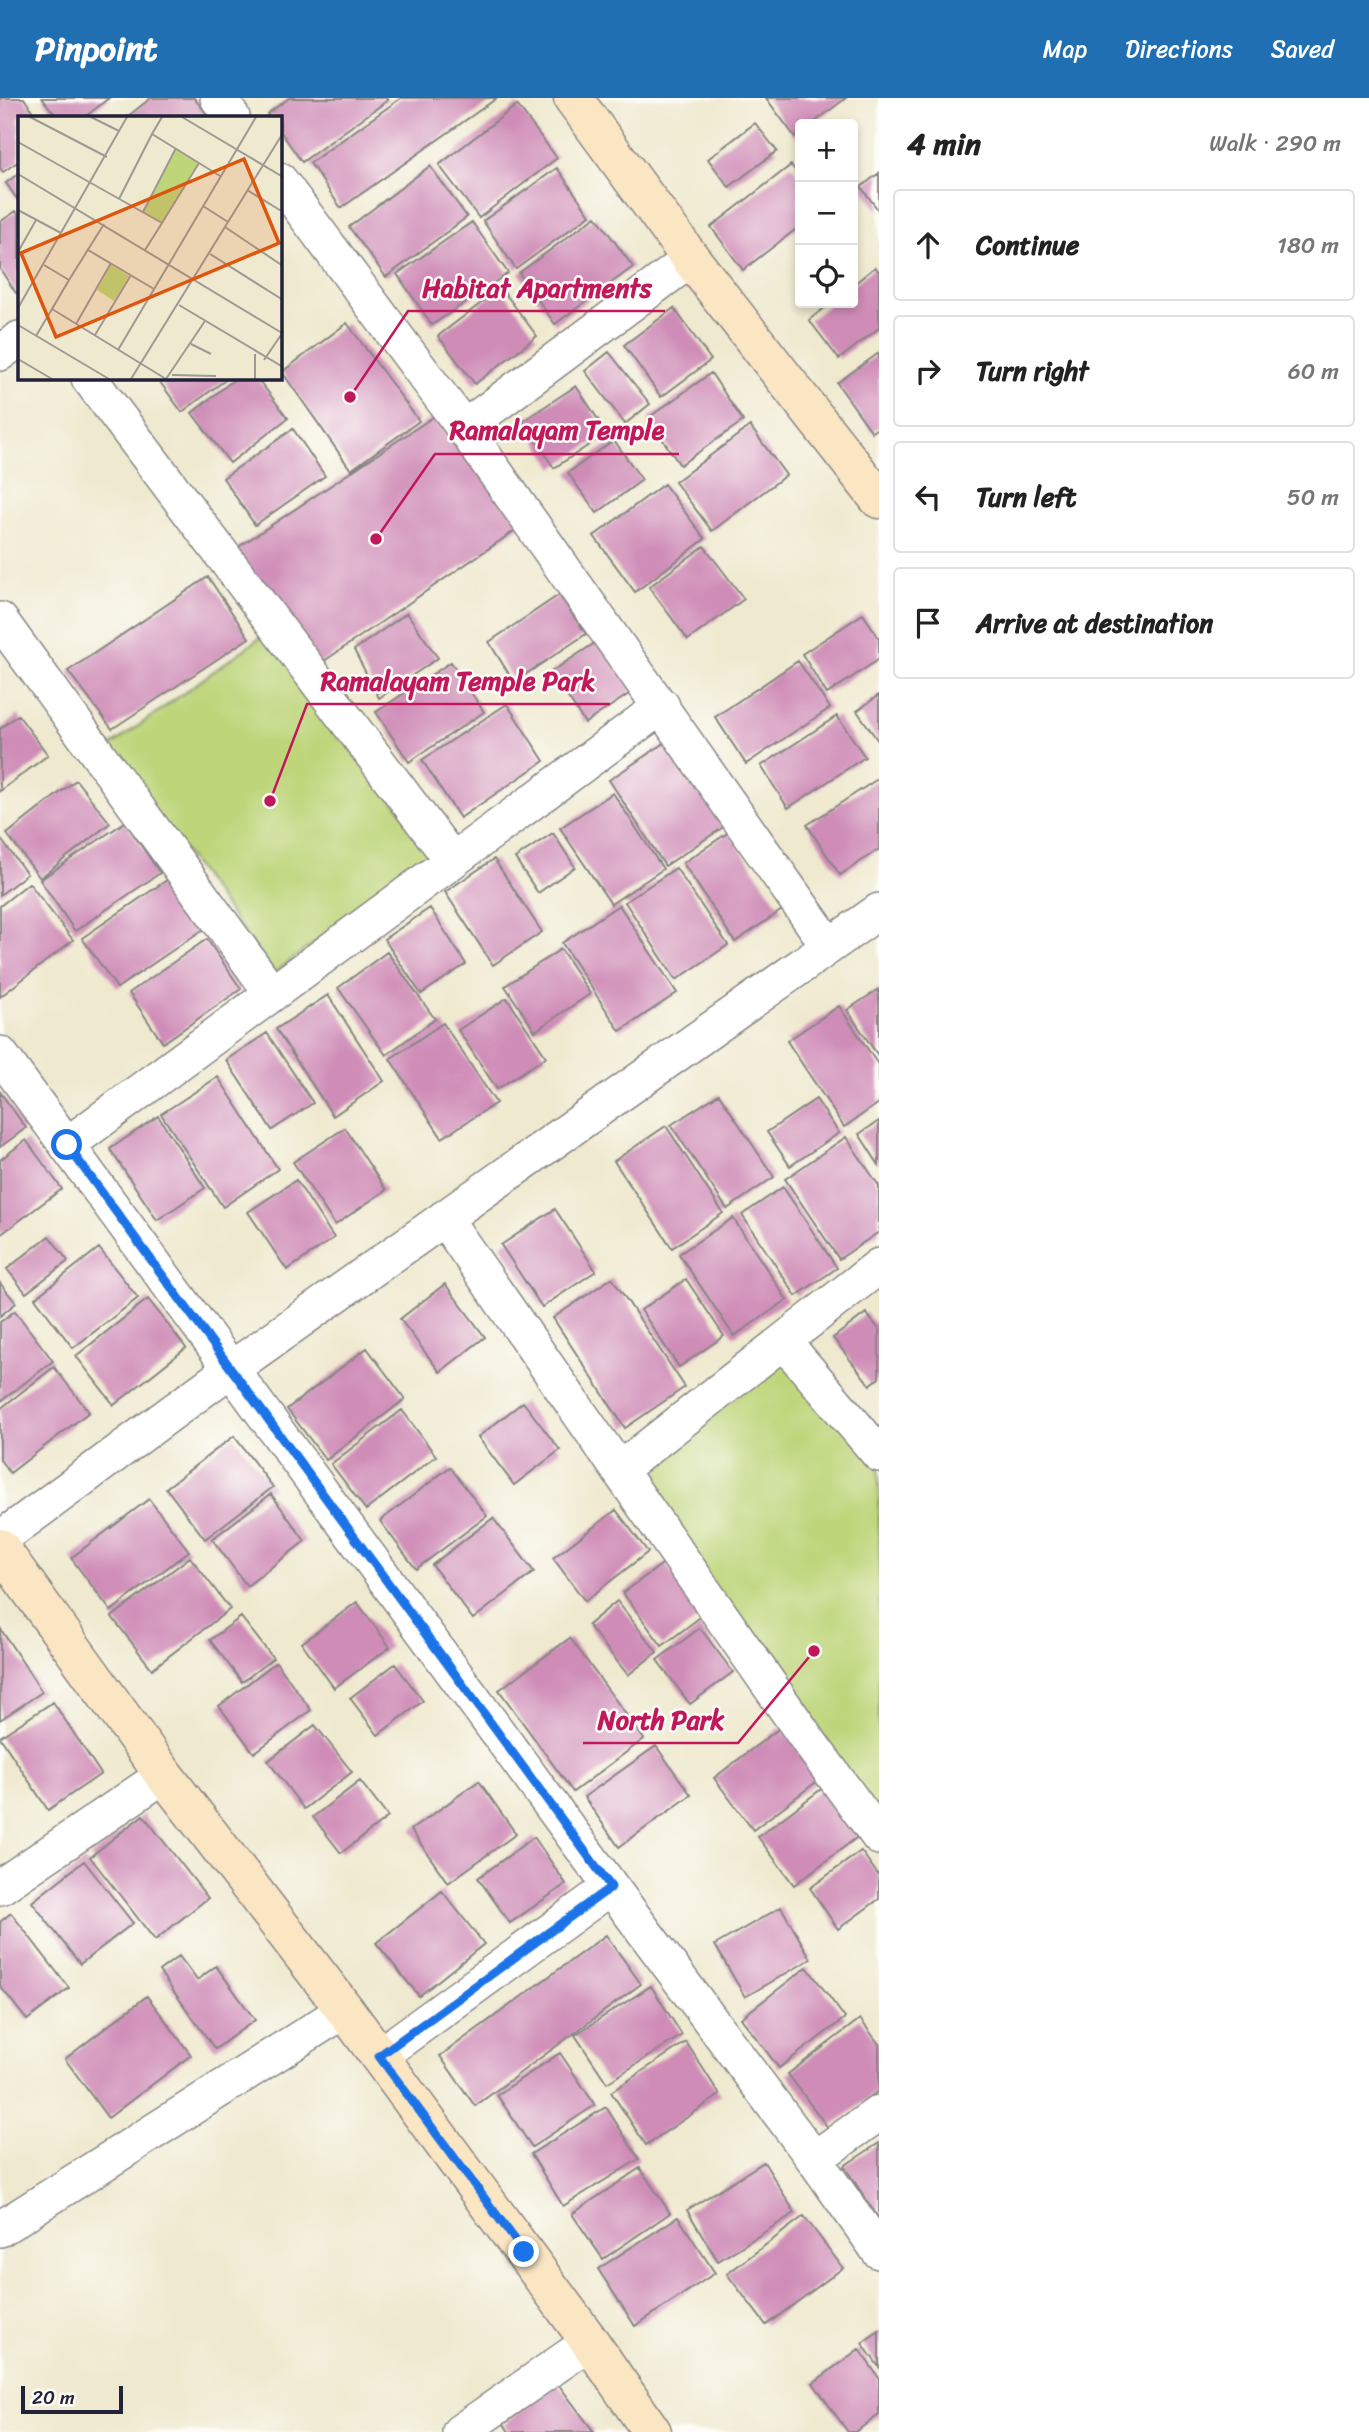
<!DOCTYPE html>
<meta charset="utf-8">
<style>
:root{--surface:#fff;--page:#f2f2f2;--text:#222;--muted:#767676;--line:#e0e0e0;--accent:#1f6fb2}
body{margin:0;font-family:Sriracha,sans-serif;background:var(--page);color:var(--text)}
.controls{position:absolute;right:21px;top:21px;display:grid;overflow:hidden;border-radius:7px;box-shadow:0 4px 10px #0003}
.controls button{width:63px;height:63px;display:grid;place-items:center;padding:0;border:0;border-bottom:2px solid var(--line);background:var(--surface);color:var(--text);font:35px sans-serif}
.scale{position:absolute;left:21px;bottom:18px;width:102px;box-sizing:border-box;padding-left:7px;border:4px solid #22223b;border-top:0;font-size:19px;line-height:24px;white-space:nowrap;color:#22223b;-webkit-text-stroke:5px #fdfcf7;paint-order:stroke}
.stop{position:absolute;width:21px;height:21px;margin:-16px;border:5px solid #1a73e8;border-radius:50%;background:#fff}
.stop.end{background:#1a73e8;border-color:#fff;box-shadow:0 2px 7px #0008}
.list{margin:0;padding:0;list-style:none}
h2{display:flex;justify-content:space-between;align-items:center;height:91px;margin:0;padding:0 28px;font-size:30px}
h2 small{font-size:23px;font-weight:400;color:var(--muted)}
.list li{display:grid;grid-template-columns:46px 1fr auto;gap:21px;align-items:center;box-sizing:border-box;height:112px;margin:0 14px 14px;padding:0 14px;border:2px solid var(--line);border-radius:7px}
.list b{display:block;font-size:26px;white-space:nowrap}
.list em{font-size:23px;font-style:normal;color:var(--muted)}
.icon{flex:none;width:38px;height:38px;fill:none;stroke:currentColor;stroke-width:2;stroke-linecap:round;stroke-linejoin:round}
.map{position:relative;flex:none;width:879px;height:2334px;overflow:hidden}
header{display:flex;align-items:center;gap:42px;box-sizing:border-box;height:98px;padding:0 35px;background:var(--accent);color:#fff}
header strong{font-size:33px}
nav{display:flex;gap:38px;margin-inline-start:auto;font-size:24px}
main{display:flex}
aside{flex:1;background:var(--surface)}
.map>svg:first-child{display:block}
.green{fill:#bed57a;stroke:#707c5a;stroke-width:2}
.building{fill:#cf8cb7}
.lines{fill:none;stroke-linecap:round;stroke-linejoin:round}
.street-casing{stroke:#888685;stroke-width:38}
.secondary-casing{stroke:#888685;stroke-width:41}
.street{stroke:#fff;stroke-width:35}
.secondary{stroke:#fbe6c4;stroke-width:38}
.route{stroke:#1a73e8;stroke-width:9}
.inset-road{fill:none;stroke:#9d9994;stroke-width:2}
.view{fill:#de560e;fill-opacity:0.15;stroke:#de560e;stroke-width:3.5}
.inset-edge{fill:none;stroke:#22223b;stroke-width:3.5}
.leader{fill:none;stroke:#c2185b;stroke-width:2.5}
.callout-dot{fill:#c2185b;stroke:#fdfcf7;stroke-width:2.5}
.callout-label{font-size:26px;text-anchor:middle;font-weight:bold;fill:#c2185b;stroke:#fdfcf7;stroke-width:5;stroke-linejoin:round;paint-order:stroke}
</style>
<header>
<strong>Pinpoint</strong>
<nav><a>Map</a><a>Directions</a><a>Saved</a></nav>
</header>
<main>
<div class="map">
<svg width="879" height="2334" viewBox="0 0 879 2334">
<rect width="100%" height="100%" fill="#fdfcf7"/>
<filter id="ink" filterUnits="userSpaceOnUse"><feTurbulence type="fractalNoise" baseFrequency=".0143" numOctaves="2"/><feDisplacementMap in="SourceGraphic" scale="14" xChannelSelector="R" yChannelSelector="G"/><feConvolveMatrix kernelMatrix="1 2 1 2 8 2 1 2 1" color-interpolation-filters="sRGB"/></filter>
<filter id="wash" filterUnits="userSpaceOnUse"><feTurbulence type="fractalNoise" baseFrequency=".00686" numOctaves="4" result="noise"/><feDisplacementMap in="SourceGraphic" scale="28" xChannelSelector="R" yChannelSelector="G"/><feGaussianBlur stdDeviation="1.57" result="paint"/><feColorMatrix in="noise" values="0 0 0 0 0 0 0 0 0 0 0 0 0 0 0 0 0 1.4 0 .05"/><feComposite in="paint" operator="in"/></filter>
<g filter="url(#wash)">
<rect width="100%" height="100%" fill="#efe9cf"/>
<path class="green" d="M 268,534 L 433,756 L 274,875 L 108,650 Z
M 784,1244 L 879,1356 L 879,1734 L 619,1372 Z"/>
<g id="blocks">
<path class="building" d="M 0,0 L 24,0 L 36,19 L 19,19 L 19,63 L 3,74 L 0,70 Z
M 42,0 L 109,0 L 85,19 L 57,19 Z
M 151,0 L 194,0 L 209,19 L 127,19 Z
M 289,0 L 387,0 L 388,2 L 302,64 L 280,33 L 280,19 L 270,19 L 267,16 Z
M 401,0 L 497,0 L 341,110 L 310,65 Z
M 766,0 L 846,0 L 812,26 L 800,26 L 800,35 L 795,39 Z
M 517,7 L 557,60 L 479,120 L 439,67 Z
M 755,25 L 777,53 L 729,89 L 708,61 Z
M 791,67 L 800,79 L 800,128 L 743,172 L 711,129 Z
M 430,68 L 467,119 L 386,179 L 349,129 Z
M 557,70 L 590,117 L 516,171 L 483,123 Z
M 19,75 L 19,104 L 6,85 Z
M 879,75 L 879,113 L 861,89 Z
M 16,113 L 19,118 L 19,193 L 16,195 L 0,171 L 0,124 Z
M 596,118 L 633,169 L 555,226 L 519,175 Z
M 472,124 L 508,175 L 432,227 L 397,176 Z
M 875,169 L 879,174 L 879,230 L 839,261 L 809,222 L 831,205 L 853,205 L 853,187 Z
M 501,190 L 537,238 L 475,286 L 438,238 Z
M 674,210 L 711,262 L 661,299 L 624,247 Z
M 347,225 L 419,323 L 351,372 L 282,274 Z
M 609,254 L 650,306 L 625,326 L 585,273 Z
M 879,255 L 879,329 L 872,334 L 837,285 Z
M 711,275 L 743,323 L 680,367 L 648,320 Z
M 157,280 L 228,280 L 182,314 Z
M 236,280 L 257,280 L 288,320 L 230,365 L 192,315 Z
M 576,288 L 607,335 L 554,370 L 523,323 Z
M 442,313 L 523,427 L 314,570 L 228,456 Z
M 750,328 L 786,377 L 712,433 L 675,384 Z
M 293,331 L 325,378 L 255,427 L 223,380 Z
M 614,342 L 642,382 L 597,415 L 568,375 Z
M 664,386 L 705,441 L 635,494 L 594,438 Z
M 704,448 L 744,501 L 688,542 L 649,489 Z
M 208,479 L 249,540 L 112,631 L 68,573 Z
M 559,497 L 586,536 L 514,584 L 489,544 Z
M 407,515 L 438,560 L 379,600 L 354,552 Z
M 863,516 L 879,540 L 879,561 L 827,596 L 802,556 Z
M 601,541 L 635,592 L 585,625 L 551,574 Z
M 798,563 L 830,610 L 746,666 L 715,619 Z
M 451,564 L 484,614 L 409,664 L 376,614 Z
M 879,597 L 879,644 L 857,613 Z
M 507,606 L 544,663 L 460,720 L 422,662 Z
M 18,617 L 48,657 L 0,693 L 0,631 Z
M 837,618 L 865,659 L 788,710 L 761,668 Z
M 669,642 L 725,728 L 665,768 L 609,682 Z
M 879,680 L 879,751 L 840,777 L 807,727 Z
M 76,682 L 110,725 L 40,780 L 7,736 Z
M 613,695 L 663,771 L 611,806 L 560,730 Z
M 125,724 L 160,775 L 75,833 L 40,782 Z
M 729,734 L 782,812 L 735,844 L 683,765 Z
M 553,735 L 575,769 L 538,795 L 515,760 Z
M 0,740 L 27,776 L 0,797 Z
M 494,761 L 542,834 L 493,867 L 445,794 Z
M 676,770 L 728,847 L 676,882 L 625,804 Z
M 170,780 L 204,831 L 117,890 L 82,840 Z
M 29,785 L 73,842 L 0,899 L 0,808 Z
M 619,807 L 677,895 L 620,933 L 562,845 Z
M 430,810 L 466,866 L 421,896 L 384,841 Z
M 207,841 L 241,891 L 163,945 L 129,895 Z
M 561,851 L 590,896 L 535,933 L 505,888 Z
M 387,854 L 435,921 L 386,957 L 338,890 Z
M 879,891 L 879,959 L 847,912 Z
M 328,897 L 384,983 L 333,1018 L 276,931 Z
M 507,900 L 546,959 L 497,991 L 458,932 Z
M 839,908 L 879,968 L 879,1005 L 844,1029 L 787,943 Z
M 443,925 L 496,1005 L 442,1040 L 390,961 Z
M 267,935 L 313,1005 L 272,1032 L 226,962 Z
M 218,979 L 278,1071 L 223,1109 L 161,1016 Z
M 0,994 L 26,1030 L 0,1049 Z
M 719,996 L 774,1079 L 727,1111 L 671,1027 Z
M 816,1001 L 839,1035 L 790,1068 L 767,1034 Z
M 158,1018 L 205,1090 L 157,1122 L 110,1051 Z
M 879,1023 L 879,1067 L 859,1036 Z
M 666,1028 L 723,1115 L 672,1150 L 614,1063 Z
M 345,1030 L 386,1092 L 335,1127 L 293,1064 Z
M 846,1039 L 879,1088 L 879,1134 L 839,1161 L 785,1081 Z
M 26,1042 L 62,1091 L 0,1137 L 0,1062 Z
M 296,1082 L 334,1140 L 287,1172 L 248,1114 Z
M 783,1089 L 837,1170 L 796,1198 L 742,1117 Z
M 555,1111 L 596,1173 L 542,1209 L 501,1147 Z
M 733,1120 L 787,1202 L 734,1238 L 679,1156 Z
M 49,1138 L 68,1163 L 26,1195 L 7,1171 Z
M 99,1150 L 138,1200 L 73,1250 L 35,1200 Z
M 612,1180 L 685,1289 L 625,1330 L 553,1220 Z
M 686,1181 L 724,1238 L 679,1269 L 641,1212 Z
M 0,1185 L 16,1205 L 0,1218 Z
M 445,1186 L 485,1239 L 440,1274 L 400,1221 Z
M 148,1201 L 186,1250 L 114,1307 L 76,1258 Z
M 15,1213 L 53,1263 L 0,1304 L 0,1224 Z
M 866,1215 L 879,1231 L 879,1280 L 870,1287 L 833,1240 Z
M 367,1250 L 405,1301 L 326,1362 L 287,1311 Z
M 54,1269 L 89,1314 L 10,1375 L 0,1362 L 0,1311 Z
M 523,1304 L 560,1352 L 514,1387 L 478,1339 Z
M 402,1312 L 436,1358 L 366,1412 L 331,1366 Z
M 234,1338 L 273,1389 L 205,1441 L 166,1390 Z
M 450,1369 L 487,1418 L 416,1471 L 380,1423 Z
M 271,1396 L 305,1443 L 247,1488 L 212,1441 Z
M 149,1401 L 189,1453 L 111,1513 L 71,1460 Z
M 616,1412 L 648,1454 L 585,1503 L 553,1460 Z
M 493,1420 L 534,1474 L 473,1521 L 432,1467 Z
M 190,1459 L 230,1511 L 152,1571 L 112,1519 Z
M 665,1464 L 703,1517 L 662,1548 L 623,1495 Z
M 617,1503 L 657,1554 L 628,1577 L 588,1527 Z
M 357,1504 L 390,1549 L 334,1590 L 302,1545 Z
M 241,1519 L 273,1560 L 242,1584 L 210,1542 Z
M 0,1530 L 42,1594 L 0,1622 Z
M 700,1530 L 733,1574 L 690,1606 L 657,1562 Z
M 570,1540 L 644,1641 L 573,1694 L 499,1592 Z
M 276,1564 L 311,1612 L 254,1655 L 219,1608 Z
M 395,1566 L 423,1603 L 378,1637 L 350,1600 Z
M 53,1604 L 101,1676 L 48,1712 L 0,1639 Z
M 315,1627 L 352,1674 L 304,1711 L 268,1663 Z
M 781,1629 L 820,1681 L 753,1732 L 714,1680 Z
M 656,1648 L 691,1697 L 619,1749 L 584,1699 Z
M 360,1683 L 388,1719 L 341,1755 L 313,1719 Z
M 479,1683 L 516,1736 L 448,1785 L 411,1732 Z
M 828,1686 L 864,1734 L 794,1787 L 758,1739 Z
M 143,1717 L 208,1800 L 155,1842 L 90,1759 Z
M 534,1739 L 566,1786 L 510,1825 L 478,1780 Z
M 861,1753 L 879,1778 L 879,1801 L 838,1831 L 810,1790 Z
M 84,1763 L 133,1825 L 80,1866 L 32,1804 Z
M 442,1793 L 484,1846 L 419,1898 L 376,1845 Z
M 781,1809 L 811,1861 L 745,1899 L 715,1847 Z
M 11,1815 L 69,1890 L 27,1922 L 0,1888 L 0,1824 Z
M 606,1837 L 641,1886 L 475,2008 L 440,1958 Z
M 179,1858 L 197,1882 L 216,1868 L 255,1922 L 215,1951 L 159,1873 Z
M 807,1869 L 845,1920 L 779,1970 L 741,1920 Z
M 651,1888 L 682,1937 L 607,1985 L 575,1937 Z
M 147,1898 L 191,1957 L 108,2020 L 65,1961 Z
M 860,1921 L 879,1946 L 879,1992 L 829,2031 L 788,1976 Z
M 686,1944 L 720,1997 L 646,2047 L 611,1994 Z
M 560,1955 L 595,2007 L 532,2049 L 497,1997 Z
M 606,2009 L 639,2061 L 563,2108 L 531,2056 Z
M 879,2045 L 879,2121 L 844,2068 Z
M 764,2064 L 795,2115 L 718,2163 L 687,2112 Z
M 640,2070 L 670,2115 L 603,2161 L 572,2116 Z
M 804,2118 L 843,2170 L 766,2227 L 727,2176 Z
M 678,2119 L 715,2175 L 635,2228 L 598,2171 Z
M 879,2233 L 879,2269 L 862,2245 Z
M 859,2251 L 879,2280 L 879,2317 L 855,2334 L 848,2334 L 813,2285 Z
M 558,2286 L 594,2334 L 509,2334 L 504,2326 Z"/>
</g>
</g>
<g filter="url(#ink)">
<use href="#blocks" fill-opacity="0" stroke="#888685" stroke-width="2"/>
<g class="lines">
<g class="street-casing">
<path id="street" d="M 218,0 L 232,19
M 280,83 L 464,330 L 691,161
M 0,255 L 19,241
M 89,280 L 452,762
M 464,330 L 829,848
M 0,522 L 272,895
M 0,956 L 611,1789 L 814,2061 L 879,2153
M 67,1047 L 662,608
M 444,1120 L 619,1372 L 879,1168
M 784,1244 L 879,1356
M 619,1372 L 810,1645 L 879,1739
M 0,1441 L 231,1271 L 879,813
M 0,1789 L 164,1677
M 379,1958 L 611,1789
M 814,2061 L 879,2015
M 0,2131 L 345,1912
M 460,2334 L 590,2244"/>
</g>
<g class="secondary-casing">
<path id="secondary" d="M 573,0 L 691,161 L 879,401
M 0,1450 L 164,1677 L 345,1912 L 590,2244 L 652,2334"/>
</g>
<use href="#street" class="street"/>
<use href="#secondary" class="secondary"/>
</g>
</g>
<g class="lines" filter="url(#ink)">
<path class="route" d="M 67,1047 L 611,1789 L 379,1958 L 524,2154"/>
</g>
<g transform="translate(18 18)">
<rect width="264" height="264" fill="#efe9cf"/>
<path d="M 158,32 L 181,47 L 144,107 L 125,96 ZM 93,149 L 111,160 L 96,185 L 79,174 Z" fill="#bed57a"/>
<path class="inset-road" d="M 12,1 L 89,41M 73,1 L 101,15M 144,1 L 134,18 L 202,60M 164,1 L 265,61M 0,26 L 144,107 L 127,134M 0,58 L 264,217M 229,74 L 265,96M 101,83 L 134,18M 185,90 L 210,106M 0,94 L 43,117M 125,96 L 158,32M 144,107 L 181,47M 207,111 L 265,150M 70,134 L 136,173M 0,136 L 18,104M 192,138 L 265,184M 26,149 L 51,164 L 34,193 L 148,263 L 187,205M 51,164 L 86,108M 161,189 L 265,251M 0,192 L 109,1M 58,208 L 93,147M 0,209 L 91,263M 77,219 L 113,159M 18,220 L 34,193M 173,228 L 193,238M 100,234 L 238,1M 237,238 L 237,263M 0,243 L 34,263M 246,244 L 265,216M 154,259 L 198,260M 113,263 L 265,17"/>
<path class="view" d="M 226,43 L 261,127 L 38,221 L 3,137 Z"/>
<rect width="264" height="264" class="inset-edge"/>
</g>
<path class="leader" d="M350 299L408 213H665M376 441L435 356H679M270 703L307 606H610M814 1553L738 1645H583"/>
<g class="callout-dot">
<circle cx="350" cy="299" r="7"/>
<circle cx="376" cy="441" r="7"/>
<circle cx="270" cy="703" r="7"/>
<circle cx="814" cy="1553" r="7"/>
</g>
<g class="callout-label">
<text x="537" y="199">Habitat Apartments</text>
<text x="557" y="341">Ramalayam Temple</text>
<text x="458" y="592">Ramalayam Temple Park</text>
<text x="661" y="1631">North Park</text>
</g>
</svg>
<div class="controls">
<button>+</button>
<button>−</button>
<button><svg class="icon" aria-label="locate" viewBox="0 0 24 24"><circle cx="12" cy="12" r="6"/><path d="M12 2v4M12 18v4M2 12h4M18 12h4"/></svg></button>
</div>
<div class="scale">20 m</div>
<div class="stop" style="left:67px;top:1047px"></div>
<div class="stop end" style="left:524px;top:2154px"></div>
</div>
<aside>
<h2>4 min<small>Walk · 290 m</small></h2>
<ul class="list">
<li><svg class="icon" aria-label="ahead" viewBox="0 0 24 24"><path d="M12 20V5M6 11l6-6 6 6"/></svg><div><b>Continue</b></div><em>180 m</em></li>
<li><svg class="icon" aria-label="right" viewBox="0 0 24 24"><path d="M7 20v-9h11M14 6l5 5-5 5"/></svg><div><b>Turn right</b></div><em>60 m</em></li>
<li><svg class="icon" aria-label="left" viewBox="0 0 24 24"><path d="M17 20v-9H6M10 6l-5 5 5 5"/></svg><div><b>Turn left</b></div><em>50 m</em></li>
<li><svg class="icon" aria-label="arrive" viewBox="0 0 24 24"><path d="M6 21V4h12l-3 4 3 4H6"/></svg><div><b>Arrive at destination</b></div></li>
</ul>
</aside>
</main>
